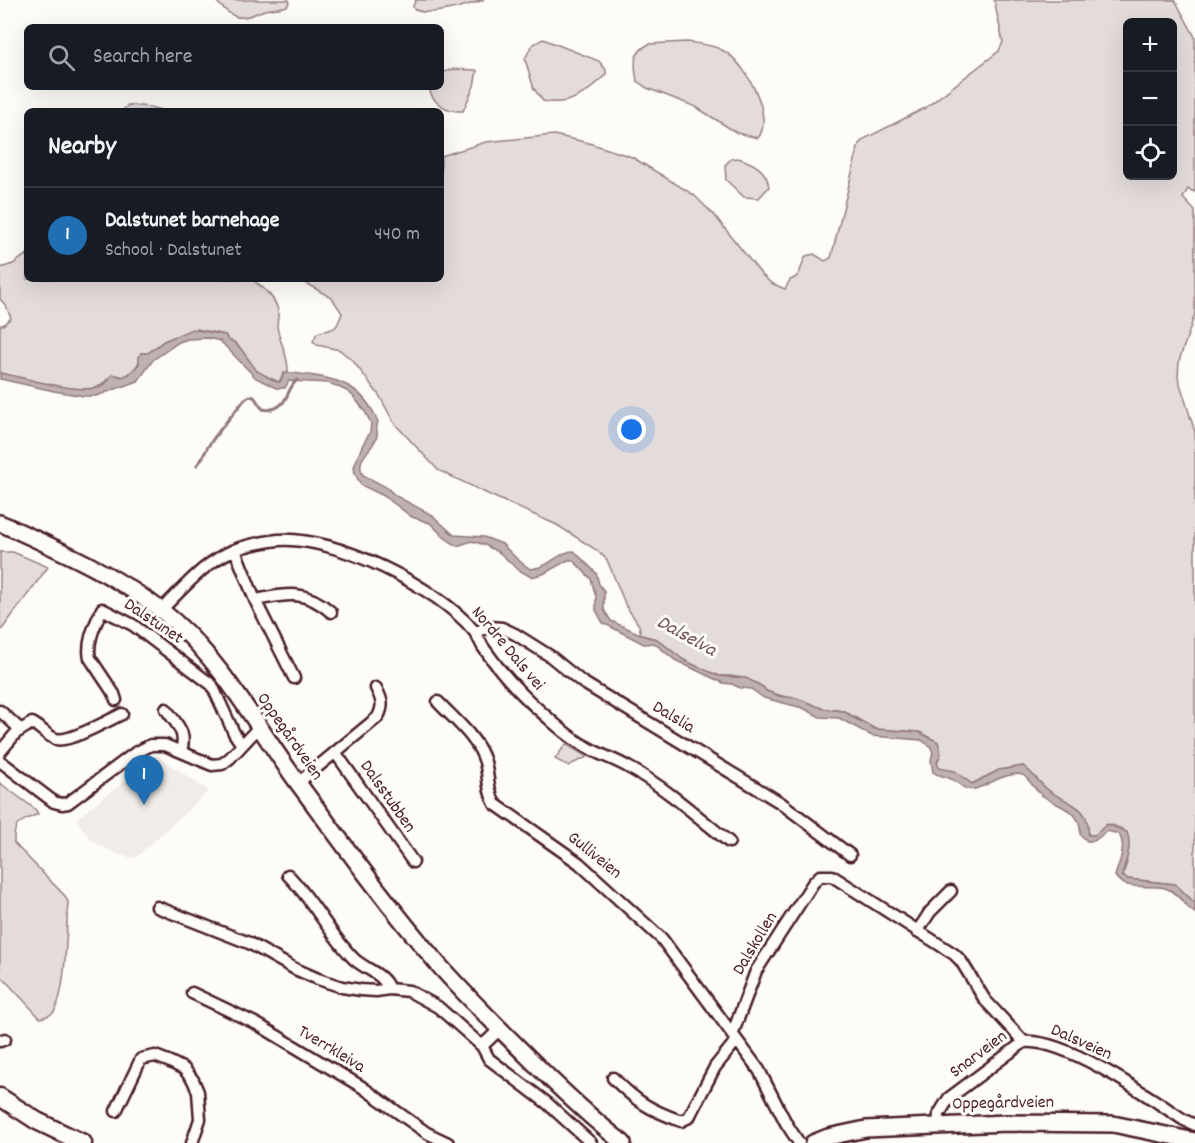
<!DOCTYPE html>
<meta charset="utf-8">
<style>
:root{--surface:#171b24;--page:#242831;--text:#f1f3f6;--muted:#9ea1a6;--line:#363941;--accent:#1f6fb2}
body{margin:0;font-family:Dekko,sans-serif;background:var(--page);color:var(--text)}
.controls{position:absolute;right:18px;top:18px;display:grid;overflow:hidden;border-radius:9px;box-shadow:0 6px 24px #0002}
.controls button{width:54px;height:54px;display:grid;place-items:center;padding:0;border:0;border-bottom:2px solid var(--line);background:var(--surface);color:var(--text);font:30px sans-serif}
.you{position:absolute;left:632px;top:430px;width:21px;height:21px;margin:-15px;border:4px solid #fff;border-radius:50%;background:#1a73e8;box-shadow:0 0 0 9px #1a73e833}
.badge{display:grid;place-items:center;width:39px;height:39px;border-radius:50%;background:var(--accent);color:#fff;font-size:20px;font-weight:700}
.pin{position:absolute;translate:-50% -50px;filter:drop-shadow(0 2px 3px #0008)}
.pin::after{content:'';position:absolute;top:32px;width:21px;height:18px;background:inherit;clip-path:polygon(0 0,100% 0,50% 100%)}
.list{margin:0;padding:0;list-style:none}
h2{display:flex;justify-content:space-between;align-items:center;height:78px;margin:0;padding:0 24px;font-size:26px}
h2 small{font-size:20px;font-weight:400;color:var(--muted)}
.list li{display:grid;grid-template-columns:39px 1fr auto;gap:18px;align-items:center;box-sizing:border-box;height:96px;padding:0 24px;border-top:2px solid var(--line)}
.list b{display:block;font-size:22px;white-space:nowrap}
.list p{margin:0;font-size:20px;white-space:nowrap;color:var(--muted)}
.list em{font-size:20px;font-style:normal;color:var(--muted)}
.icon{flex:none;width:33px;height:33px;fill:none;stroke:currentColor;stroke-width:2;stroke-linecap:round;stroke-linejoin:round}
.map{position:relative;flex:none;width:1195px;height:1143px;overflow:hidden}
.search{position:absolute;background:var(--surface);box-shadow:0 6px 24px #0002;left:24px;top:24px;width:420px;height:66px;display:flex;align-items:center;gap:15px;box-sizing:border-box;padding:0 21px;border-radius:9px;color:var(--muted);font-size:22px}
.panel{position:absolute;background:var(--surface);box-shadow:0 6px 24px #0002;left:24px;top:108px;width:420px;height:174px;border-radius:9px}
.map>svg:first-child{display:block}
.built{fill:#f0ece8}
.green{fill:#e3dcda;stroke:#967e82;stroke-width:1.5;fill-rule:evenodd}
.water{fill:#c0b1b1;stroke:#91777b;stroke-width:1.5}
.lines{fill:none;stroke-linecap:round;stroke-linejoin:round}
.stream{stroke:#91777b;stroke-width:3}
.street-casing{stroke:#4a1f2b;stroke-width:15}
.secondary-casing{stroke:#4a1f2b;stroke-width:20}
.primary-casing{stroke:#4a1f2b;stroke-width:21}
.street{stroke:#fdfcf7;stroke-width:10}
.secondary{stroke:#fdfcf7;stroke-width:15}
.primary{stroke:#fdfcf7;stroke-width:16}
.labels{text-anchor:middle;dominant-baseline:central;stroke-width:6;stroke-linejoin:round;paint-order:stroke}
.street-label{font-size:18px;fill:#4a1f2b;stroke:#fdfcf7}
.water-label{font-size:20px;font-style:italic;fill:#73525a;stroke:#fdfcf7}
</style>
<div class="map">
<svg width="1195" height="1143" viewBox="0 0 1195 1143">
<rect width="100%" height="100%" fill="#fdfcf7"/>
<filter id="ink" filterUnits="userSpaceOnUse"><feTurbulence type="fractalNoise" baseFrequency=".0167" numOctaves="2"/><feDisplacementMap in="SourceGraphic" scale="12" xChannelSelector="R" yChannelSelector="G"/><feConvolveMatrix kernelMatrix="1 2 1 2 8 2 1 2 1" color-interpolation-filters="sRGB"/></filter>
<g filter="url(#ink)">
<path class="built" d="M 157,756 L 209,791 L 135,858 L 119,855 L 92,841 L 76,819 Z"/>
<path class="green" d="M 215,0 L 289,0 L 289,3 L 287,6 C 279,9 270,8 262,11 C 238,22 233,19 215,0 Z
M 416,0 L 484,0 C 468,5 428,18 414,9 L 413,6 Z
M 994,0 L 1175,0 L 1195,37 L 1195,192 L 1188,189 L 1183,198 L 1195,211 L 1195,314 L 1179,361 L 1178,377 L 1195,432 L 1195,903 L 1175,884 L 1128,879 L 1122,876 L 1127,863 L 1122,829 L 1110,824 L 1095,835 L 1088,835 C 1089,801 1065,805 1047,789 C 1038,782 1032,772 1023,766 L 999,770 L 972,784 L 939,768 L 937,762 L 940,756 L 938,742 L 919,732 L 875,729 L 844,711 L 824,709 L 766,691 L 763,687 L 754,682 L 731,676 L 720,676 L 704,670 L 680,658 L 657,639 L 641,635 L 639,625 L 626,606 L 607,560 L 598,551 L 557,525 L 492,496 L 438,470 L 394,423 L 379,395 L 353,361 L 340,350 L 317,345 L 313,341 L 317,333 C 334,327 335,334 342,313 L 332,298 L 298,279 L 441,279 L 441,156 L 486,142 L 554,135 L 589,143 L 632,157 L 694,195 L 715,216 L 761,274 L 771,283 L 785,289 L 790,280 C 802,277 800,266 806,256 L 814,254 L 825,261 L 831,258 L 859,144 L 864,139 L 925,108 L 999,51 L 1003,42 ZM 1128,22 L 1172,22 L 1172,176 L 1128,176 Z
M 543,39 L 599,61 L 606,70 L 606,74 C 590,92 569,107 543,101 L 534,89 L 525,59 L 532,45 Z
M 687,42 C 701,44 715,45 727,53 C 746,65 775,117 758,138 L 737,133 L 696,107 L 647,88 L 637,81 C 634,64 632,53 649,44 Z
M 453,69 L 476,70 L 477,71 L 474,86 L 463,111 C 447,112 431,103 429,87 L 441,87 L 441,73 Z
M 128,105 L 150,107 L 165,111 L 122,111 Z
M 738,158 C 753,163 767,169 769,187 L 759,198 L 744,197 L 726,180 L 725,165 L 731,159 Z
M 27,254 L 27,279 L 251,279 C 261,285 273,296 277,307 C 280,314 277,319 277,326 C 279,342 289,355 288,372 L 283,374 L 279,382 L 259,373 L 253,368 L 241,349 L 228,340 L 225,335 L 197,329 L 164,341 L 148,353 L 141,353 C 139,365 135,371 124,377 C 121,376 119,375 115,375 C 109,375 104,388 88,389 C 58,390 29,379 0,373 L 0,325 L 3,325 L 11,318 L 6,306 L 0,299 L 0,268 L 13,264 Z
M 0,552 L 13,552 L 48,567 L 0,632 Z
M 566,744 L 587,757 L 568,766 L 555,759 Z
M 0,783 L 35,809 L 38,814 C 21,822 13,821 14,843 L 65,896 L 68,902 C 66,927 67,995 53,1013 C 50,1016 44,1017 40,1018 L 0,975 Z"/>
<path class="water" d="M 192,329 L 225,335 L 228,340 L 234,342 L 241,349 L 257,371 L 277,382 L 280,382 L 284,373 C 292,372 300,374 308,375 C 342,379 364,388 378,422 C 375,428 378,430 377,436 C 373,451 354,458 363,475 L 386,487 L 396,496 L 432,515 L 454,535 L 484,537 L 502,544 L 517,559 L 530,569 C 550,568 559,551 574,551 L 596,573 L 599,584 L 604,591 L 604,610 L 611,621 L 647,637 L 657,639 L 685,661 L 719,676 L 746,678 L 763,687 L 766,691 L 779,696 L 797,698 L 824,709 L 844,711 L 852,717 L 875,729 L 919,732 L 938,742 L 941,754 L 937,762 L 939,768 L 955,771 L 972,784 L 999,770 L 1023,766 C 1032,772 1038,782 1047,789 C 1063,803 1092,804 1088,835 L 1095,835 L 1107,824 L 1127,832 C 1133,848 1125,861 1122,876 L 1128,879 L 1175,884 L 1195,903 L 1195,913 C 1184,906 1178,892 1165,888 C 1149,884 1125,892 1115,876 C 1119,862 1127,848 1119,834 L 1107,831 L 1094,841 L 1087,841 L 1080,834 C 1083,810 1058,807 1043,796 C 1035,791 1031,781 1023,775 C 1003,770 980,793 967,789 C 961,787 956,781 951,779 C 944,775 939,777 933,772 L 931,760 L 933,752 L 930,746 L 921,740 L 872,736 L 839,718 L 820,717 L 803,708 L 764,698 L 751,689 L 740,688 L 732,684 L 723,683 L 675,660 L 654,643 L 644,644 L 603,623 L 596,610 L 596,597 L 591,579 L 573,560 L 568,560 L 543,574 L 531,577 L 517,569 L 500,553 L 485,545 L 472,541 L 457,546 L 445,538 L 430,523 L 412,517 L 384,496 L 361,485 L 355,474 L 354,467 L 362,446 L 370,432 L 371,423 L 364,410 L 352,395 L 347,391 L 329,383 L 289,381 L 285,388 L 276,388 L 256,378 L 225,346 L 220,341 L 208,338 L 188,339 L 179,342 L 153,360 L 138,381 L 96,396 L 84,396 L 54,391 L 0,379 L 0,373 C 23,377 84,397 104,385 C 108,382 109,377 113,374 L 122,377 L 129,374 L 139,364 L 139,356 L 141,353 L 148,353 L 164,341 Z"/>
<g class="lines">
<path class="stream" d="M 197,465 C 203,459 205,451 209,445 C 220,429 233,414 245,399 L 250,396 L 254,397 C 257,400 259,406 263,409 C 266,410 269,410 272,409 C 289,405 286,389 297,380"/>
<g class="street-casing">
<path id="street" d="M 235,550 L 255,600 L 294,678
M 255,600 C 287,594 305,589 331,612
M 161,610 C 184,588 203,563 234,550 C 247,545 263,542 278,540 C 334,535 439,588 474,631 C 478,636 480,642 483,647 C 501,673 523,697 547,717 C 559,728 573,740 587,747 C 600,755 614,759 628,767 C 665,787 696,815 729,842
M 475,632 L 490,627 L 502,628 L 515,634 L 550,656 L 582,682 L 781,803 L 850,855
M 116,700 L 114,694 L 90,658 C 86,642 96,623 102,609 L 133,625 L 212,685 L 234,733 L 242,745
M 438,702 C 454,719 478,738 485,762 C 489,777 487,790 495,804 L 579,863 L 662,939 L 759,1070 L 786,1123 L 799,1143
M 166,709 C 177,725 187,732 181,751
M 0,711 L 21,730
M 0,752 L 16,733 L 32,723 C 40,727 47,736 56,739 C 69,743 109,720 122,714
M 335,752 L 413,862
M 0,761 L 54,802 L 62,804 L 68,803 L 135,753 L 151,745 L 165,745 L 212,765 L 222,764 L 230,758 L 259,727
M 298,783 L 378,717 C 384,705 382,700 376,688
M 288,875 C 313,900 330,935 354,959 C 366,970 383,973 389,989
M 157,907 L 249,943 L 295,969 L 318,979 L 342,987 L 361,990 L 376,991 L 389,989 L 409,991 L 438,1007 L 482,1046 L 500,1029
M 917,932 L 930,912 L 951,891
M 192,993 L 257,1024 L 362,1087 L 427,1133 L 448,1143
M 732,1035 L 756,971 L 813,883 L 820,876 L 832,876 L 954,954 L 961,961 L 985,1000 L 1024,1042 C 1065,1038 1148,1096 1184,1120 L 1195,1125
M 0,1041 L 5,1039
M 482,1046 L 489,1059 L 547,1103 L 591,1143
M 613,1078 C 637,1102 650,1110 681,1121 L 689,1117 L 715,1067 L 736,1041
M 116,1111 L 141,1059 L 155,1056 L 168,1061 L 184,1069 L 193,1080 L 198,1092 L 200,1119 L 192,1143
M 938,1126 L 939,1114 L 949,1098 L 1024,1042"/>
</g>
<g class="secondary-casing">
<path id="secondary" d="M 0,523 C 60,550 124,578 174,621 C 225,666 258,729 298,783 C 343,844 388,906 437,963 C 465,995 495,1024 525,1054 C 556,1085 588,1116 623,1143
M 813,1143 L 828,1137 L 866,1129 L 1006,1123 L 1113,1124 L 1195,1141"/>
</g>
<g class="primary-casing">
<path id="primary" d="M 0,1097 L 37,1121 L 83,1143"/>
</g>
<use href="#street" class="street"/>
<use href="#secondary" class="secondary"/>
<use href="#primary" class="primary"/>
</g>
</g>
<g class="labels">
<g class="street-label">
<text transform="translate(153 622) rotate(34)">Dalstunet</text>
<text transform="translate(507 649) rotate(50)">Nordre Dals vei</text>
<text transform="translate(673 718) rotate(31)">Dalslia</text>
<text transform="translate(289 737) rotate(55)">Oppegårdveien</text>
<text transform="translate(387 797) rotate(55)">Dalsstubben</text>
<text transform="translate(594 856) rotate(39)">Gulliveien</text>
<text transform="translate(756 944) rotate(-59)">Dalskollen</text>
<text transform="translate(1081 1043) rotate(24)">Dalsveien</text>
<text transform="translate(331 1050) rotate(31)">Tverrkleiva</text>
<text transform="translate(979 1055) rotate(-37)">Snarveien</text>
<text transform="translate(1003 1104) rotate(-1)">Oppegårdveien</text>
</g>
<g class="water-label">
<text transform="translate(686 637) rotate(29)">Dalselva</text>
</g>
</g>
</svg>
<div class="controls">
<button>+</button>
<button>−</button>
<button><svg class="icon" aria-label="locate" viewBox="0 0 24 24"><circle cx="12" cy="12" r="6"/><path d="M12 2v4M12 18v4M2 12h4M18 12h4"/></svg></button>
</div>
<div class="you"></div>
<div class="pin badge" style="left:144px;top:805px">1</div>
<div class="search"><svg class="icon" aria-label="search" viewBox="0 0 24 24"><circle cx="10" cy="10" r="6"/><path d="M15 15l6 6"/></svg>Search here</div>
<section class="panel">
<h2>Nearby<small></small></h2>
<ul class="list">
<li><span class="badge">1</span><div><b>Dalstunet barnehage</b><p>School · Dalstunet</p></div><em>440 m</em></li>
</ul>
</section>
</div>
